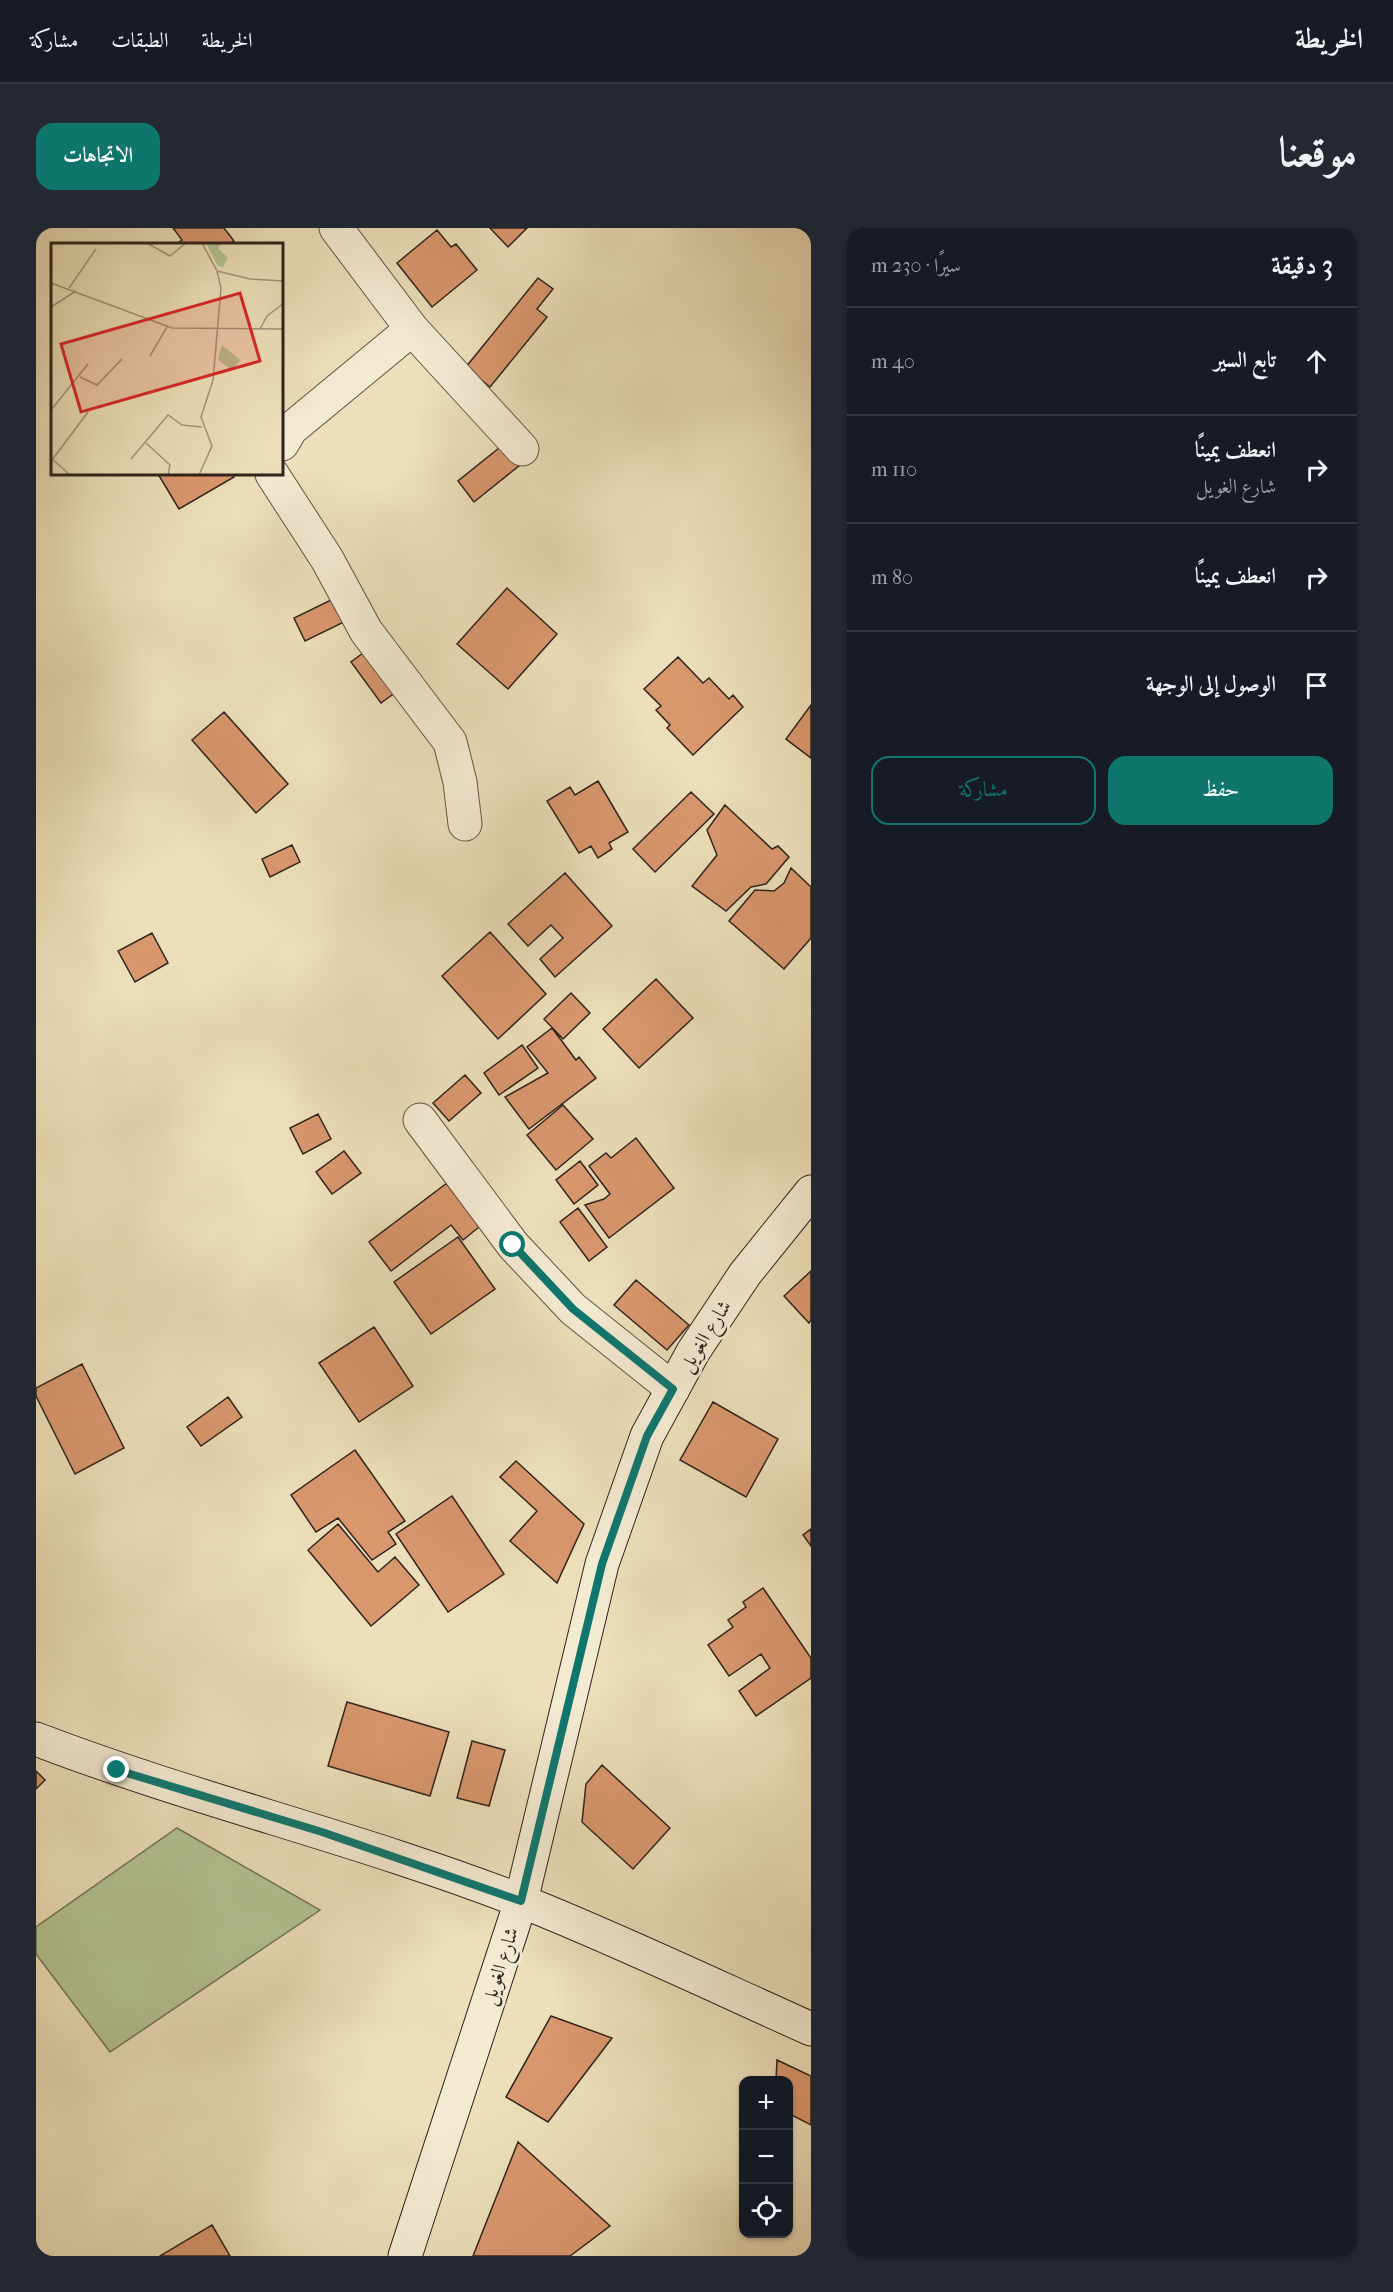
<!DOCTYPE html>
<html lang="ar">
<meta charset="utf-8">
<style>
:root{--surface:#171b24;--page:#242831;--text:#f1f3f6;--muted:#9ea1a6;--line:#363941;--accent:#0f766e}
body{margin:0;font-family:"IM FELL French Canon",Amiri,serif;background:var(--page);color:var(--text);direction:rtl}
.controls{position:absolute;right:18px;bottom:18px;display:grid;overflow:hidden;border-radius:12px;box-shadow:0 2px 4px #0004}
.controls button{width:54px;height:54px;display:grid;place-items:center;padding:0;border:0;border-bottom:2px solid var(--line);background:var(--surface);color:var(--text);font:30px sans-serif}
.stop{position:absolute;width:18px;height:18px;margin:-14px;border:4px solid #0f766e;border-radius:50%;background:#fff}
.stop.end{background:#0f766e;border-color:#fff;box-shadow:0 2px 6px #0008}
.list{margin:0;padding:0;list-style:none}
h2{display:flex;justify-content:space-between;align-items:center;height:78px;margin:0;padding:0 24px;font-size:26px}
h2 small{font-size:20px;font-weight:400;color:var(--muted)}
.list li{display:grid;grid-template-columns:39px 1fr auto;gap:18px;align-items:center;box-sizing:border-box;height:108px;padding:0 24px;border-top:2px solid var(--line)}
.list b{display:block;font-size:22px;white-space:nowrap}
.list p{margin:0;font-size:20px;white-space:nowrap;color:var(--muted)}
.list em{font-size:20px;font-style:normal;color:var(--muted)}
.actions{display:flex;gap:12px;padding:18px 24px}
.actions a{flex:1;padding:14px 0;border:2px solid var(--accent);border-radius:18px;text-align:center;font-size:21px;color:var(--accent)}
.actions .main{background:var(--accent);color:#fff}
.icon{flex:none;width:33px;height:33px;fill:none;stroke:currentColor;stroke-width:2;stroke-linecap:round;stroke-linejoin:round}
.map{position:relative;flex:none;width:775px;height:2028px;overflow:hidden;direction:ltr;border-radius:18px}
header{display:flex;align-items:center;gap:36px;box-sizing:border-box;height:84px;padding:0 30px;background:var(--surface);border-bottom:2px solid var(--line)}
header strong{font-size:28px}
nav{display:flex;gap:33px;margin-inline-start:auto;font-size:21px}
.intro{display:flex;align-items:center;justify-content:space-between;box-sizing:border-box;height:144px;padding:0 36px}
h1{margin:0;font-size:42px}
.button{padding:15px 27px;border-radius:18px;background:var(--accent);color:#fff;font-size:21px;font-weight:700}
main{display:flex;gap:36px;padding:0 36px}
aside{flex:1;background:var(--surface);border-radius:18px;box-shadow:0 2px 4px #0004}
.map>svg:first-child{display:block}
.green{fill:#b3c393;stroke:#727358;stroke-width:1.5}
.building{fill:#d9976e;stroke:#30231d;stroke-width:1.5}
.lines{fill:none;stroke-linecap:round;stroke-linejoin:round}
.street-casing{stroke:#5f5244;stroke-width:35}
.secondary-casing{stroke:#30231d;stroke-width:35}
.street{stroke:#f3ead2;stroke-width:33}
.secondary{stroke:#f3ead2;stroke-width:33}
.route{stroke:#0f766e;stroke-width:8}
.labels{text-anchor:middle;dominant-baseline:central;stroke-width:6;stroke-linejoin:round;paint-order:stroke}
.street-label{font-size:20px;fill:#30231d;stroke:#f3ead2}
.inset-road{fill:none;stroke:#a1947b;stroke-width:1.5}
.view{fill:#d62828;fill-opacity:0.15;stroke:#d62828;stroke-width:3}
.inset-edge{fill:none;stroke:#30231d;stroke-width:3}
</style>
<header>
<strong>الخريطة</strong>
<nav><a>الخريطة</a><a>الطبقات</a><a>مشاركة</a></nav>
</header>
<div class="intro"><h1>موقعنا</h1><a class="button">الاتجاهات</a></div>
<main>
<aside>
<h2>3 دقيقة<small>سيرًا · 230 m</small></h2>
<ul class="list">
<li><svg class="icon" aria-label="ahead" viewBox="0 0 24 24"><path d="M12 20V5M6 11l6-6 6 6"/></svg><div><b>تابع السير</b></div><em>40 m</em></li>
<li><svg class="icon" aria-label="right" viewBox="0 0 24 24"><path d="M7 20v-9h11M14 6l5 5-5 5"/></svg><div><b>انعطف يمينًا</b><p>شارع الغويل</p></div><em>110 m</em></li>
<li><svg class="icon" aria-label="right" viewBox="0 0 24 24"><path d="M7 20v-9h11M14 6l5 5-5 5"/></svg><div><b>انعطف يمينًا</b></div><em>80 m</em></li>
<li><svg class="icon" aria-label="arrive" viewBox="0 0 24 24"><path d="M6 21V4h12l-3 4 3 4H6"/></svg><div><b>الوصول إلى الوجهة</b></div></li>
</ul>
<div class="actions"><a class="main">حفظ</a><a>مشاركة</a></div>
</aside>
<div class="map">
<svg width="775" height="2028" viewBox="0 0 775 2028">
<rect width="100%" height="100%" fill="#ecdfb9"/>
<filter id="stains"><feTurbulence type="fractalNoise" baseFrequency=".00333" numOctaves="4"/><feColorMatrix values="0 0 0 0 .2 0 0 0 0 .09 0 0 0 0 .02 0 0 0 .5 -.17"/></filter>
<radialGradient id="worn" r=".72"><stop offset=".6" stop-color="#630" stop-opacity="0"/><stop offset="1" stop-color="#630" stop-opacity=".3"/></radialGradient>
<path class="green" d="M 141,1600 L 284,1682 L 74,1824 L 0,1726 L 0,1699 Z"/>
<path class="building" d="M 137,0 L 188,0 L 198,13 L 193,16 L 140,16 L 146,12 Z
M 454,0 L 491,0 L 472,19 Z
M 401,2 L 415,19 L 420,16 L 441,42 L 396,79 L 361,35 Z
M 502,50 L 517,61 L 501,81 L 511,89 L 454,159 L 430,139 Z
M 468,216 L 484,237 L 438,274 L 422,253 Z
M 122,246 L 196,246 L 198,249 L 143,281 Z
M 471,360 L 521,406 L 472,461 L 421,416 Z
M 297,371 L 308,394 L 269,413 L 258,390 Z
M 338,417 L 368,458 L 345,475 L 315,434 Z
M 642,429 L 667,455 L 673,450 L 693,471 L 697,467 L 707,479 L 657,527 L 631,500 L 634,497 L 620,482 L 625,478 L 608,461 Z
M 775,477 L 775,530 L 750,511 Z
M 188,484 L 252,556 L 220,585 L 156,512 Z
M 562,553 L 592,604 L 573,615 L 576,621 L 562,630 L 555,618 L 543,625 L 511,573 L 534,559 L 539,567 Z
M 655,564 L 678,586 L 619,644 L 597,621 Z
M 689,577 L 736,621 L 742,618 L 753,629 L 730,656 L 715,659 L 690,683 L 656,658 L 681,627 L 671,602 Z
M 256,617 L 264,634 L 234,649 L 226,631 Z
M 755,640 L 775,659 L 775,710 L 748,741 L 693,693 L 719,662 L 738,663 L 748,655 Z
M 529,645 L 576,698 L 519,749 L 504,731 L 527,710 L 515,697 L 492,718 L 472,696 Z
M 454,704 L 510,766 L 462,811 L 406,748 Z
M 116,705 L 132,735 L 99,754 L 82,723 Z
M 620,751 L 657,790 L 603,840 L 567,801 Z
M 535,765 L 554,785 L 527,811 L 508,791 Z
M 516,800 L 540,832 L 543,829 L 560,850 L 493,901 L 469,869 L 512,845 L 491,819 Z
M 486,817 L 502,840 L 463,867 L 448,845 Z
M 429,847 L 445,865 L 413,893 L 397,875 Z
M 527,877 L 557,911 L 520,942 L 491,907 Z
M 282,886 L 295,911 L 267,926 L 254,900 Z
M 600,910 L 638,960 L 573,1010 L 549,977 L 568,971 L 574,966 L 553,938 L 570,925 L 575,930 Z
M 308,923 L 325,945 L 296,966 L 280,944 Z
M 544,933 L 562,957 L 538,976 L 520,952 Z
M 415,952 L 448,995 L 427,1012 L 415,997 L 355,1043 L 333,1014 Z
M 542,980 L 571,1019 L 553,1033 L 524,994 Z
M 422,1009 L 459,1061 L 395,1106 L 358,1054 Z
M 775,1043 L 775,1092 L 773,1095 L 748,1068 Z
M 600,1052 L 653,1097 L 631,1122 L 578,1077 Z
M 338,1099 L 377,1158 L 323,1194 L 283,1135 Z
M 46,1136 L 88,1220 L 39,1246 L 0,1168 L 0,1160 Z
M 192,1169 L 206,1189 L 165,1218 L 151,1199 Z
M 677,1174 L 742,1211 L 710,1269 L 644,1232 Z
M 319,1222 L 369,1293 L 352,1304 L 360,1316 L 336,1332 L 302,1290 L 280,1304 L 255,1267 Z
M 480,1233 L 548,1296 L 521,1355 L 474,1313 L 501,1283 L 464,1249 Z
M 416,1268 L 468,1346 L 412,1384 L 360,1306 Z
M 302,1296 L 342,1344 L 359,1329 L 383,1357 L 335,1398 L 272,1322 Z
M 775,1301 L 775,1318 L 767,1307 Z
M 727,1360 L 775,1430 L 775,1450 L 720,1488 L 703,1463 L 734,1440 L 725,1426 L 693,1448 L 672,1417 L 697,1399 L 692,1392 L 710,1379 L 707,1374 Z
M 311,1474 L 413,1504 L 394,1568 L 292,1538 Z
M 436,1513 L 469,1522 L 453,1578 L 421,1570 Z
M 566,1537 L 634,1600 L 597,1641 L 546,1594 L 550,1556 Z
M 0,1543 L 9,1552 L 0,1561 Z
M 515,1788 L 576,1810 L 512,1894 L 470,1869 Z
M 741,1832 L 775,1848 L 775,1897 L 752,1885 L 752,1852 L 740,1852 Z
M 482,1914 L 574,1998 L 534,2028 L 437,2028 Z
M 176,1997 L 194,2028 L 124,2028 Z"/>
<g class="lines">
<g class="street-casing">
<path id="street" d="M 300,0 L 376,101 L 486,221
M 246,216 L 255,201 L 376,101
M 236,246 L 291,331 L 330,403 L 414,514 L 424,554 L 429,596
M 384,892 L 477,1017 L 537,1081 L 637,1161"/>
</g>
<g class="secondary-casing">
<path id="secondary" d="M 0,1511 C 159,1572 326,1611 485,1673 C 583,1712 679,1758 775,1801
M 369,2028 L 485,1673 L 566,1336 L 611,1208 L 657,1124 L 709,1046 L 775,964"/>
</g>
<use href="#street" class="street"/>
<use href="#secondary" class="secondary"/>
</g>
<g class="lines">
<path class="route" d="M 81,1542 L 286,1604 L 485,1673 L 566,1336 L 611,1208 L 637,1161 L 537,1081 L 477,1017"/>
</g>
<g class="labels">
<g class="street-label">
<text transform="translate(669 1108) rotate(-58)">شارع الغويل</text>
<text transform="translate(464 1738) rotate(-72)">شارع الغويل</text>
</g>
</g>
<g transform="translate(15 15)">
<rect width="232" height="232" fill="#ecdfb9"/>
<path d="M 155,0 L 171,0 L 167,5 L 177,15 L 172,24 L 167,23 ZM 171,102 L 189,117 L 181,127 L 167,117 Z" fill="#b3c393"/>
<path class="inset-road" d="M 96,0 L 119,13 L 135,0M 166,28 L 199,36 L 233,38M 0,40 L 121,85 L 233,86M 18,45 L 45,6M 0,64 L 25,48M 209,86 L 216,73 L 233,60M 99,113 L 116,84M 29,134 L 46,142 L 71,116M 0,167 L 37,121M 95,200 L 119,222 L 117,232M 1,216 L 19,232M 80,216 L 117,172 L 131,182 L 151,184M 1,217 L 37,169M 148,232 L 161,203 L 150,174 L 162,137 L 170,45 L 166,28 L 151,0"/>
<path class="view" d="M 189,50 L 209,118 L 30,169 L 10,101 Z"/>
<rect width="232" height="232" class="inset-edge"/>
</g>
<rect width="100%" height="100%" filter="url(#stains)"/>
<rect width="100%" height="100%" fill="url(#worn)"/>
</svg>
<div class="controls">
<button>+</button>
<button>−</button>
<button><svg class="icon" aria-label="locate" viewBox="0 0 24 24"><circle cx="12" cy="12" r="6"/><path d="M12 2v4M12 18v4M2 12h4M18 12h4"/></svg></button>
</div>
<div class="stop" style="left:477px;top:1017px"></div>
<div class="stop end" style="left:81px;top:1542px"></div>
</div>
</main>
